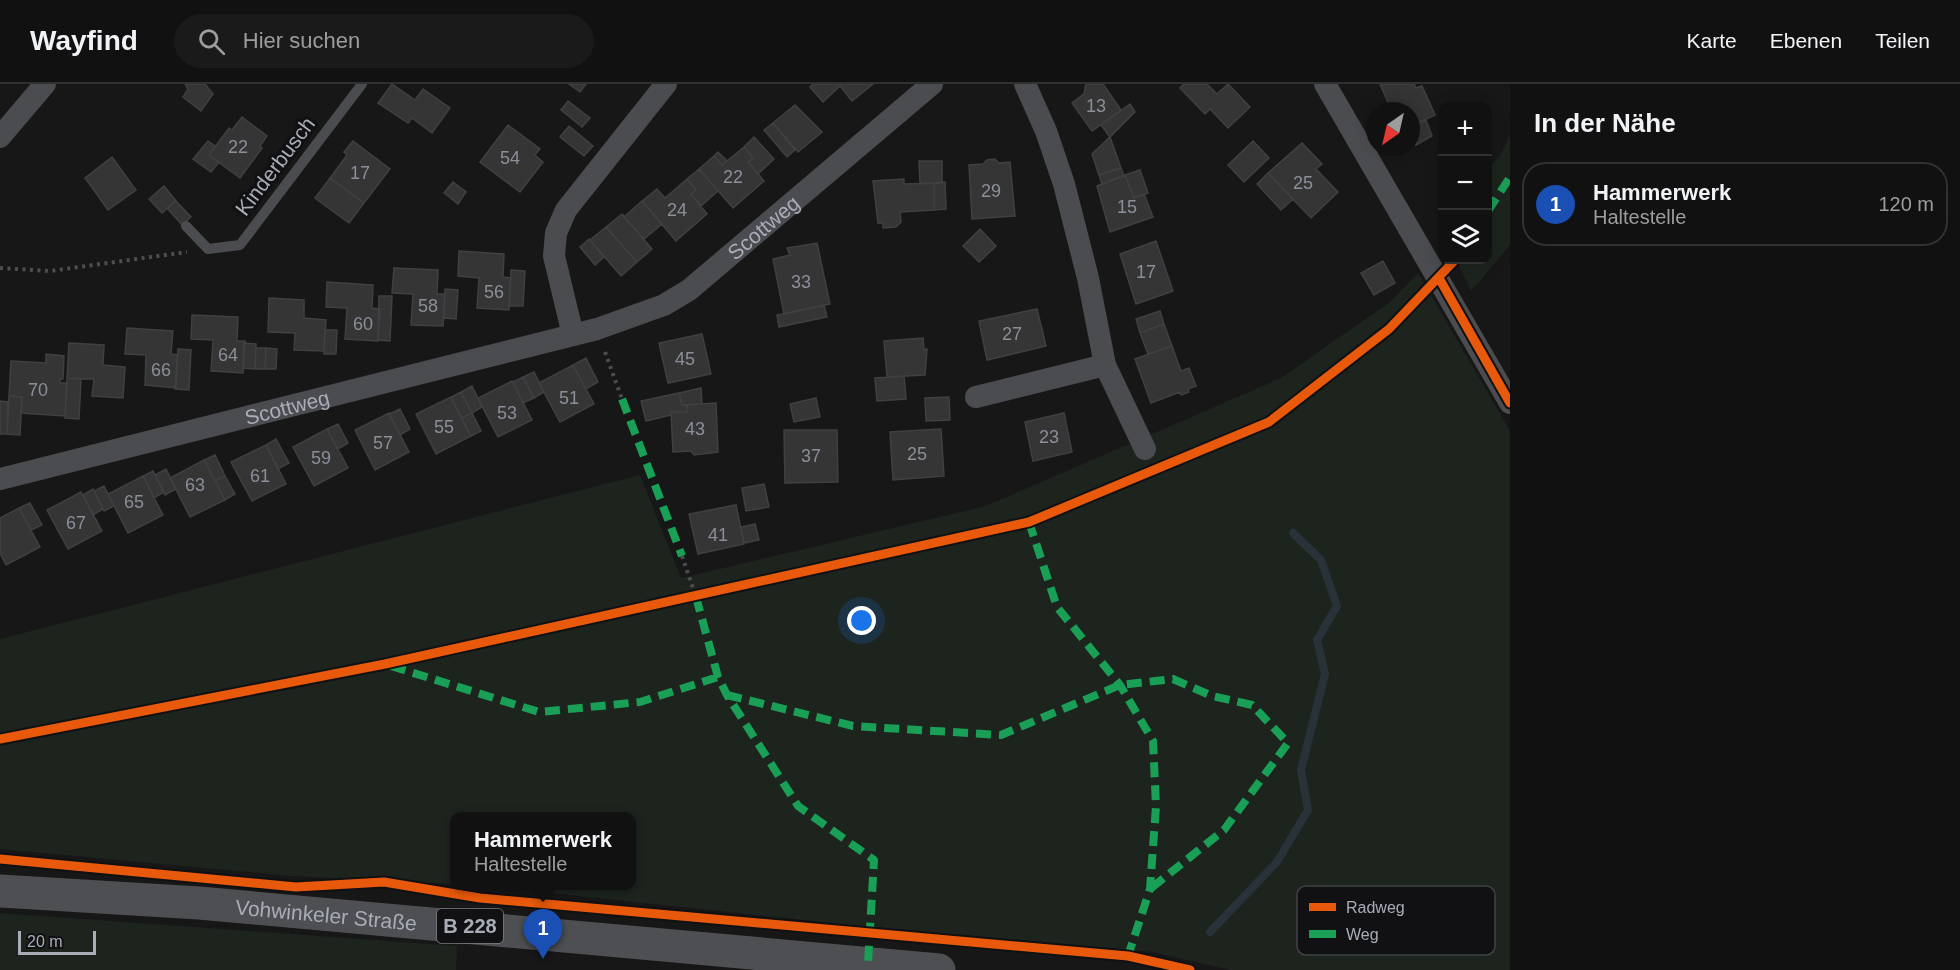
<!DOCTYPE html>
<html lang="de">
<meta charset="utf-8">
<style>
:root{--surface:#111;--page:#1a1a1a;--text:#f1f3f6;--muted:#9c9d9f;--line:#303131;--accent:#757880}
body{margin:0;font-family:Arial,sans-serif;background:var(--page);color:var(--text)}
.controls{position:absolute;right:18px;top:18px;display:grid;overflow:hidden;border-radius:12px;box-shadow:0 3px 15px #0003}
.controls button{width:54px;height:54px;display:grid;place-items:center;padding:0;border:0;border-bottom:2px solid var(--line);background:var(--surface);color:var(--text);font:30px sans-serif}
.compass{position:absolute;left:1366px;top:18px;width:54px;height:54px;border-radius:50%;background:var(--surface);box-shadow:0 3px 15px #0003;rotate:214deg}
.scale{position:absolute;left:18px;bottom:15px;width:78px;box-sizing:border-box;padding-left:6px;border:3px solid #a8adb8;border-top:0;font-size:16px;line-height:21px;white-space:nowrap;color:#a8adb8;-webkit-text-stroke:4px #111113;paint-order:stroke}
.you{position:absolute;left:862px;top:537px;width:21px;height:21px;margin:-15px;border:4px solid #fff;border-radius:50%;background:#1a73e8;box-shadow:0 0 0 9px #1a73e833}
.badge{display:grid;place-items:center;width:39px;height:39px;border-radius:50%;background:var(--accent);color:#fff;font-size:20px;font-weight:700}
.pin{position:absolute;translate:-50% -50px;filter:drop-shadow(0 2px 3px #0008)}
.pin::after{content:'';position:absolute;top:32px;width:21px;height:18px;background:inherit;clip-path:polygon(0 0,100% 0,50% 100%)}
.popup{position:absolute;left:450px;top:728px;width:186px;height:78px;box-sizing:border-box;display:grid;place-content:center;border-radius:12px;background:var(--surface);filter:drop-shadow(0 2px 4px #0005);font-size:20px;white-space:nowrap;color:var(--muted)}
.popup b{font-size:22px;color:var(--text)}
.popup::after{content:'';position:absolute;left:50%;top:100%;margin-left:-12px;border:12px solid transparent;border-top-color:var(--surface)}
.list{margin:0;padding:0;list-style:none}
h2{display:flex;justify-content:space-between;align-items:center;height:78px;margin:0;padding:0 24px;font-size:26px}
h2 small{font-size:20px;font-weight:400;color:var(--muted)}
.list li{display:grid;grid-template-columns:39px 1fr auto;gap:18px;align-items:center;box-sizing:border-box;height:84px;margin:0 12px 12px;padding:0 12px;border:2px solid var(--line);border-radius:24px}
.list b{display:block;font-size:22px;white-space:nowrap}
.list p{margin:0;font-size:20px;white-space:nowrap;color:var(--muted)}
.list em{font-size:20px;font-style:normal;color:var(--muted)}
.icon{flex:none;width:33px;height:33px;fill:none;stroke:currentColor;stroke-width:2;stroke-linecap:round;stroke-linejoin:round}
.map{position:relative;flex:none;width:1510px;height:886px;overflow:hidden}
header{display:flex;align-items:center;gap:36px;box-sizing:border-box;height:84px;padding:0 30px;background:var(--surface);border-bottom:2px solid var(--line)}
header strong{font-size:28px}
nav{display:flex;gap:33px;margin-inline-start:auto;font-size:21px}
.search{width:420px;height:54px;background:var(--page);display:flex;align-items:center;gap:15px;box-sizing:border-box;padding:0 21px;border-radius:33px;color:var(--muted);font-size:22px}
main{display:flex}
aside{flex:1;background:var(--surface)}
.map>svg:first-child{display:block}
.green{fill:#1d241e}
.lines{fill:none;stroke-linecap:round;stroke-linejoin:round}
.stream{stroke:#2a3239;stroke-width:8}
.building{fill:#353536;stroke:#3f4043;stroke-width:1.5}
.path{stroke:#4d4e52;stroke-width:4;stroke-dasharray:3 4.5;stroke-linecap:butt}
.lane{stroke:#4b4c50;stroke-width:10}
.street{stroke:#4b4c50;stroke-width:22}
.primary{stroke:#4d4f52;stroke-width:33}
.quiet{stroke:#1a9f57;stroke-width:8;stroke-dasharray:15 8;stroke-linecap:butt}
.cycleway-casing{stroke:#111113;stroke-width:13}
.cycleway{stroke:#e8590c;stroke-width:9}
.labels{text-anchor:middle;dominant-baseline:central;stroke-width:6;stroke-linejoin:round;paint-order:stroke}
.number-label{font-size:18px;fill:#8b8f98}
.shield{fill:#111113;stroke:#7b7e86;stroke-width:1.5}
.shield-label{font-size:20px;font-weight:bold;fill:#a8adb8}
.street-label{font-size:21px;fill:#a8adb8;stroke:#111113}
.key{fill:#111113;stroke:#3e4045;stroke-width:1.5}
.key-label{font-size:16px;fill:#a8adb8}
</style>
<header>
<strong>Wayfind</strong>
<div class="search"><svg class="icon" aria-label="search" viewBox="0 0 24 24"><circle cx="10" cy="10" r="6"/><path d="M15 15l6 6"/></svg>Hier suchen</div>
<nav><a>Karte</a><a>Ebenen</a><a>Teilen</a></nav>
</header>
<main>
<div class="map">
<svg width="1510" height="886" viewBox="0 0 1510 886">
<rect width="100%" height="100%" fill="#171717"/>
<path class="green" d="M 1510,51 L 1510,161 L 1471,207 L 1456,176 L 1488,176 L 1488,86 L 1501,70 Z
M 1418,189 L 1510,347 L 1510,886 L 1231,886 L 1152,868 L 861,842 L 485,802 L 632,802 L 632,732 L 454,732 L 454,800 L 292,792 L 0,765 L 0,555 L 640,391 L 681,494 L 986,422 L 1281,294 L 1390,218 Z
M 0,829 L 457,862 L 456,886 L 0,886 Z"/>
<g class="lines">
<path class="stream" d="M 1210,848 L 1277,778 L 1308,726 L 1301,686 L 1325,590 L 1317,556 L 1337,522 L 1321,476 L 1293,449"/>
</g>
<path class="building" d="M 205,0 L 213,10 L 201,27 L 183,13 L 188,5 L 185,0 Z
M 392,0 L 415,16 L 423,5 L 450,24 L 432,49 L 412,34 L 408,39 L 378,19 Z
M 569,0 L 586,0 L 580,8 Z
M 813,0 L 873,0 L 852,17 L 840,2 L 823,18 L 810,3 Z
M 1086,0 L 1103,0 L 1121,26 L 1092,47 L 1072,19 L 1084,10 Z
M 1184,0 L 1207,0 L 1217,10 L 1228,0 L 1250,23 L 1228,44 L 1210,25 L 1205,30 L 1180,4 Z
M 1380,0 L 1414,0 L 1416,4 L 1422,2 L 1435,31 L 1411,42 L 1411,27 L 1400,27 L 1397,20 L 1390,23 Z
M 568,17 L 590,34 L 582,43 L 561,26 Z
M 1130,20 L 1135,28 L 1110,53 L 1101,41 Z
M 795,21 L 822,48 L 798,68 L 773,39 Z
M 242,33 L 267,52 L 260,62 L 262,64 L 240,94 L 209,71 L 229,44 L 232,46 Z
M 1426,36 L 1432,52 L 1416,61 L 1411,42 Z
M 773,39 L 795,66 L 787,73 L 764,46 Z
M 508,41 L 540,65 L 535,71 L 543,78 L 520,108 L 480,78 Z
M 569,42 L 593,62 L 584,72 L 560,53 Z
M 754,53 L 774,75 L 758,90 L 748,78 L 753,74 L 744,63 Z
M 1110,53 L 1121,84 L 1099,91 L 1092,70 Z
M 208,57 L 215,62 L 209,71 L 219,78 L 211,88 L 193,75 Z
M 353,57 L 390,85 L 364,119 L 330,94 L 347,71 L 344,68 Z
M 1253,57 L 1269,74 L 1244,98 L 1228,81 Z
M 1302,59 L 1322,80 L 1316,85 L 1338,108 L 1311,134 L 1268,89 Z
M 744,63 L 753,74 L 748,78 L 764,97 L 733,124 L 699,85 L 714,72 L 722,81 Z
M 718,68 L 727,77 L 722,81 L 714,72 Z
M 112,73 L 136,106 L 108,126 L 85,94 Z
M 995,75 L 999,79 L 1010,78 L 1015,132 L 972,135 L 969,81 L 983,80 L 987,76 Z
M 919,77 L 942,77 L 942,99 L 920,100 Z
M 1121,84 L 1124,92 L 1102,100 L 1099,91 Z
M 699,85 L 718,107 L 701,122 L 691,110 L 696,106 L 687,95 Z
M 1140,86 L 1148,109 L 1134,114 L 1125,91 Z
M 1268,89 L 1293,115 L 1281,126 L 1257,100 Z
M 1125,91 L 1134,114 L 1144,110 L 1153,133 L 1110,148 L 1097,102 Z
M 330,94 L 364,119 L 349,139 L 315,114 Z
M 687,95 L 696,106 L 691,110 L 707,130 L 676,157 L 642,117 L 657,105 L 665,114 Z
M 904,95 L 904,100 L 934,99 L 934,126 L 900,128 L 901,138 L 896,143 L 883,144 L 883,139 L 878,139 L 873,97 Z
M 453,98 L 466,108 L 458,120 L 444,109 Z
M 945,98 L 946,125 L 934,126 L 934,99 Z
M 164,102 L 176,117 L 162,129 L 149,115 Z
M 176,117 L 191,133 L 182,141 L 167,124 Z
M 642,117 L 662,140 L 644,155 L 624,133 Z
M 622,130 L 652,165 L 637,178 L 606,143 Z
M 606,143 L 637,178 L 621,192 L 590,156 Z
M 980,145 L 996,162 L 979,178 L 963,162 Z
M 589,155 L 604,173 L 595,181 L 580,163 Z
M 1156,157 L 1173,207 L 1136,220 L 1120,170 Z
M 817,159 L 830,220 L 784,230 L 773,175 L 790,171 L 787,164 Z
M 459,167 L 504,170 L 503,193 L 511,194 L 509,226 L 477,224 L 479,194 L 458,192 Z
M 1383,177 L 1395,199 L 1374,211 L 1361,189 Z
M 394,184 L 438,186 L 437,210 L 445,210 L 443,242 L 411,241 L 413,210 L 392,209 Z
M 511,186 L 525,187 L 523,222 L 509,222 Z
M 327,198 L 373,201 L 372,224 L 380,225 L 378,257 L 345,255 L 347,224 L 326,223 Z
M 445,205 L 458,206 L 456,235 L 444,234 Z
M 379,212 L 392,212 L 390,257 L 378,256 Z
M 269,214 L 304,216 L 304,234 L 326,236 L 324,267 L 294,266 L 295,249 L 268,248 Z
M 824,221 L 827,233 L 779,243 L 777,231 Z
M 1037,225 L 1046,262 L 987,276 L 979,237 Z
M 1160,227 L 1164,240 L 1140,249 L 1136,235 Z
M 192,231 L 238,233 L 237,257 L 245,257 L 243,289 L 211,287 L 213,256 L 191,255 Z
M 1164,240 L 1172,262 L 1148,270 L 1140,249 Z
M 127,244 L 173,247 L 171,270 L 178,271 L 176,304 L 145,301 L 146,271 L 125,270 Z
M 325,246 L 337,246 L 336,270 L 324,270 Z
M 702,250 L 711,290 L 668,299 L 659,259 Z
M 923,254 L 924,266 L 927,265 L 925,291 L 887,293 L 884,257 Z
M 69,259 L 104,261 L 103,281 L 125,283 L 123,314 L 92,312 L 94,295 L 67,294 Z
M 244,259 L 256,260 L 255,285 L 243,284 Z
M 1172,262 L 1181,287 L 1189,284 L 1196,302 L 1188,305 L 1189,308 L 1181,311 L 1180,308 L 1151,319 L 1135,275 Z
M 256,264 L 266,264 L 265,285 L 255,285 Z
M 266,264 L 277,265 L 276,285 L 265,285 Z
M 178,265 L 191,266 L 189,306 L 175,305 Z
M 46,270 L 64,272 L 63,295 L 60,295 L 60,299 L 67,299 L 65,332 L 21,329 L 22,313 L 9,312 L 11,277 L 46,279 Z
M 586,274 L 598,298 L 586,305 L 573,281 Z
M 573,281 L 594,320 L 560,338 L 539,299 Z
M 534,288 L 544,308 L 534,314 L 523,293 Z
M 904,292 L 906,315 L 877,317 L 875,294 Z
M 523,293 L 534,314 L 523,319 L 513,298 Z
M 67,294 L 81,295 L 79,335 L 65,334 Z
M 512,297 L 532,336 L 498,353 L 478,314 Z
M 472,302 L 482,323 L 472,329 L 461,308 Z
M 701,304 L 702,320 L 682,321 L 679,309 Z
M 461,308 L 472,329 L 461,334 L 451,313 Z
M 679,309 L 682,321 L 687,321 L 687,328 L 671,328 L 671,331 L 646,337 L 641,317 Z
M 9,312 L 22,313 L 20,351 L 7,350 Z
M 451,313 L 471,352 L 436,370 L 416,330 Z
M 949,313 L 950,336 L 926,337 L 925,314 Z
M 816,314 L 820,333 L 794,338 L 790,320 Z
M 0,317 L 8,318 L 7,350 L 0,350 Z
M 716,319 L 718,368 L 694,371 L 691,367 L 673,368 L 671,328 L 687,328 L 687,321 Z
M 400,325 L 410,345 L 400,351 L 389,330 Z
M 389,329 L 409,368 L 375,386 L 355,346 Z
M 472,329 L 481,347 L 471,352 L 461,334 Z
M 1064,329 L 1072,368 L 1033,377 L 1025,338 Z
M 338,340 L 348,359 L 338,365 L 327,345 Z
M 327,345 L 348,384 L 314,402 L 293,363 Z
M 941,345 L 944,392 L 893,396 L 890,348 Z
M 784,346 L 837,346 L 838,398 L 785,399 Z
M 276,355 L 289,379 L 278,385 L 266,361 Z
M 266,361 L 286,400 L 252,417 L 231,378 Z
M 215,371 L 225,392 L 215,397 L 204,376 Z
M 204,376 L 225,416 L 190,433 L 170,394 Z
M 166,385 L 176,405 L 165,411 L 155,391 Z
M 153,387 L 164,408 L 154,414 L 143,392 Z
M 143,392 L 163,431 L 128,449 L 108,410 Z
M 225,392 L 235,410 L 225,416 L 215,397 Z
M 764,400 L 769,423 L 746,427 L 742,404 Z
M 104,402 L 114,422 L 104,427 L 94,407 Z
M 93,405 L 103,425 L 93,431 L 83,411 Z
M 81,408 L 102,447 L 68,465 L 47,426 Z
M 30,419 L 42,441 L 31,446 L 19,424 Z
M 736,421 L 744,460 L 698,470 L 689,430 Z
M 19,424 L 40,463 L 6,481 L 0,469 L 0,434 Z
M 755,440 L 759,456 L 744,459 L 741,443 Z"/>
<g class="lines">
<path class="path" d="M 0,184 L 50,187 L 187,168
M 605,268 L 622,315
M 682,472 L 696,513"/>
<path class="lane" d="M 186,142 L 208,165 L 240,161 L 362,0"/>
<g class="street">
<path d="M 1025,0 L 1046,47 L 1064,100 L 1088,194 L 1105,281 L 1145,365"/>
<path d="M 1325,0 L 1510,319"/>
<path d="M 0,53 L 45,0"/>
<path d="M 573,251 L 554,172 L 556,149 L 566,126 L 666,0"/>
<path d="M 976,313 L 1105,281"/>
<path id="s1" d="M 0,395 L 597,245 L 664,221 L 689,206 L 932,0"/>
</g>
<path class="primary" id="s2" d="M 0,807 L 199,819 L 939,886"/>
<path class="quiet" d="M 1488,127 L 1510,93
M 622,315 L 682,472
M 1029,438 L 1057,523 L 1120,601 L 1153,657 L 1156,722 L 1150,805 L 1128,872
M 696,513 L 718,593 L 727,611 L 798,722 L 874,776 L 868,879
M 391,582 L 539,628 L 640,618 L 718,593
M 727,611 L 853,642 L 1001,651 L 1120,601 L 1173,595 L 1212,612 L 1252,621 L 1288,659 L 1224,746 L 1150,805"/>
<g class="cycleway-casing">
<path id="cycleway" d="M 1439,194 L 1510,319
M 0,655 L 385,580 L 1029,438 L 1269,338 L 1389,245 L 1455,176
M 0,775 L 296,803 L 384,798 L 480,814 L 1128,872 L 1190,886"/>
</g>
<use href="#cycleway" class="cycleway"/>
</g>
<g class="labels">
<g class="number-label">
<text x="1096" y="22">13</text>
<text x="238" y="63">22</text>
<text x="510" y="74">54</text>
<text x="360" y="89">17</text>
<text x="733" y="93">22</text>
<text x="1303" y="99">25</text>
<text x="991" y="107">29</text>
<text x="1127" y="123">15</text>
<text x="677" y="126">24</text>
<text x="1146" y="188">17</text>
<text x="801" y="198">33</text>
<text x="494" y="208">56</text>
<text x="428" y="222">58</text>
<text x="363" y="240">60</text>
<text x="1012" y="250">27</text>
<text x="228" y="271">64</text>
<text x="685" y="275">45</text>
<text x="161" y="286">66</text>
<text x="38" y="306">70</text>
<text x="569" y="314">51</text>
<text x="507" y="329">53</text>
<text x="444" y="343">55</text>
<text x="695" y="345">43</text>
<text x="1049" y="353">23</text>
<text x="383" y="359">57</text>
<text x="917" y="370">25</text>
<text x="811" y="372">37</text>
<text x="321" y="374">59</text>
<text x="260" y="392">61</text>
<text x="195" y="401">63</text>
<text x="134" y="418">65</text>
<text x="76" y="439">67</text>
<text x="718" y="451">41</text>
</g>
<rect class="shield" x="437" y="825" width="66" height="34" rx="4.5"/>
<g class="shield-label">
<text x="470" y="842">B 228</text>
</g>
<g class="street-label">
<text transform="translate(275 82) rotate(-53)">Kinderbusch</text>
<text stroke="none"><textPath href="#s1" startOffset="813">Scottweg</textPath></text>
<text stroke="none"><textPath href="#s1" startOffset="296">Scottweg</textPath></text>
<text stroke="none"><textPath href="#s2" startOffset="327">Vohwinkeler Straße</textPath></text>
</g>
</g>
<rect x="1297" y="802" width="198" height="69" rx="9" class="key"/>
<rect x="1309" y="819" width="27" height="8" fill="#e8590c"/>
<rect x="1309" y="846" width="27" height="8" fill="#1a9f57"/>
<g class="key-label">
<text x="1346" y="829">Radweg</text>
<text x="1346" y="856">Weg</text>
</g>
</svg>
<div class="controls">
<button>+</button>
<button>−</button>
<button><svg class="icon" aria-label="layers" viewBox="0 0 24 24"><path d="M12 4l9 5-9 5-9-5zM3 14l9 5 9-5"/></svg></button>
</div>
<svg class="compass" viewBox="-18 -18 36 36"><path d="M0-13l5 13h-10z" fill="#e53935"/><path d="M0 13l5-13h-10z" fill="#9c9d9f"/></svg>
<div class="scale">20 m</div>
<div class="you"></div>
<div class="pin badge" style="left:543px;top:875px;background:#1a4fb4">1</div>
<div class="popup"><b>Hammerwerk</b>Haltestelle</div>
</div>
<aside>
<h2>In der Nähe<small></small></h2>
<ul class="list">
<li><span class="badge" style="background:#1a4fb4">1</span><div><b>Hammerwerk</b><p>Haltestelle</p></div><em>120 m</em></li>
</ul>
</aside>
</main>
